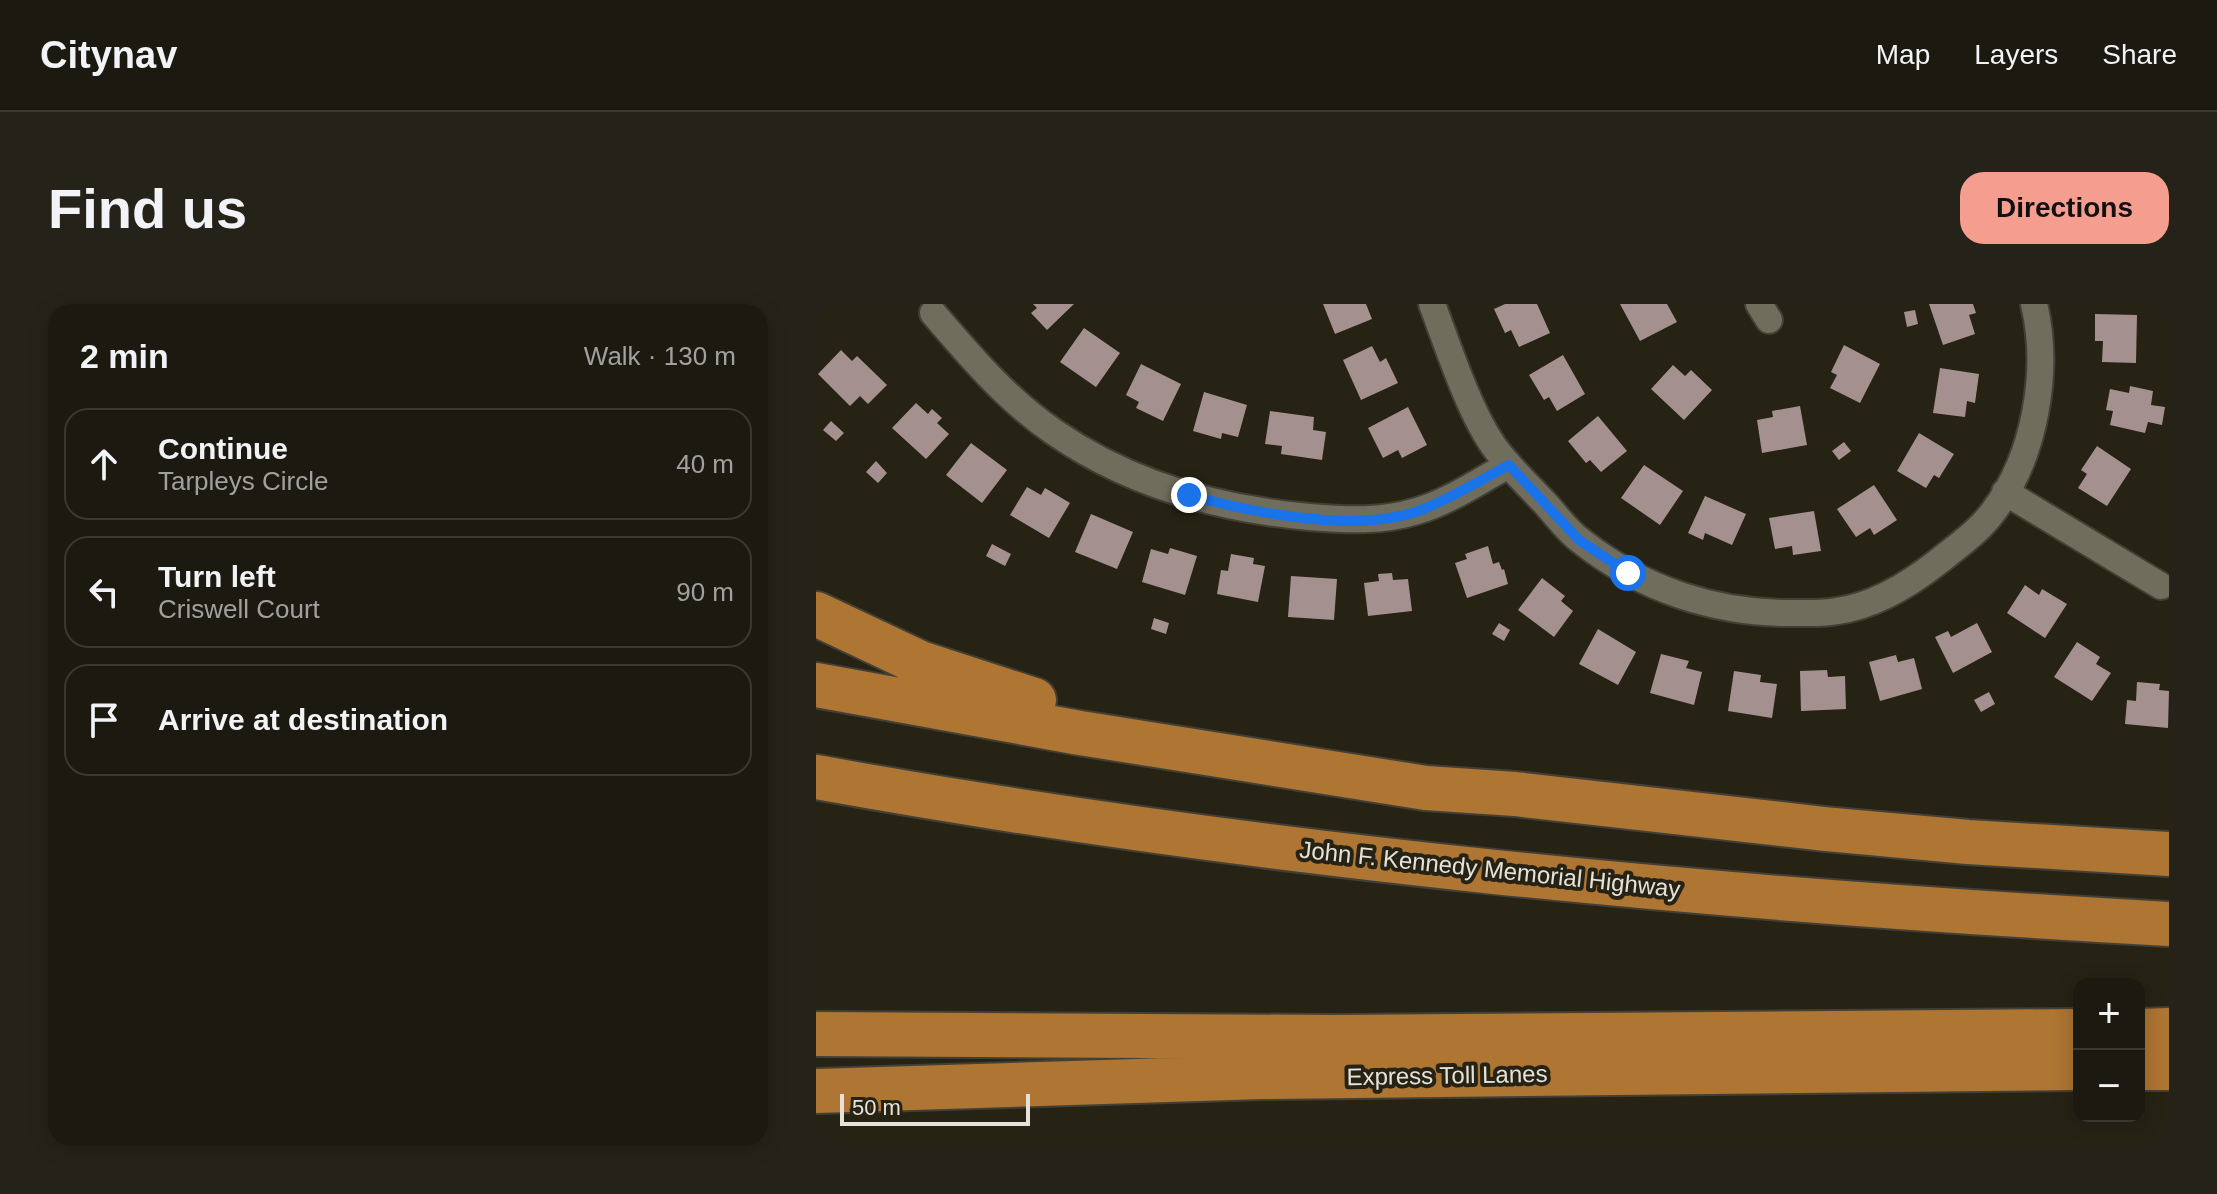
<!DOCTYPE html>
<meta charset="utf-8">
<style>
:root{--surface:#1c1a10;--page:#252319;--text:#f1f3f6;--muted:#a0a19f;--line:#3a3830;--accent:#f59d8f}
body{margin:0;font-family:Helvetica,sans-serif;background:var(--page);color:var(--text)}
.controls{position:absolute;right:24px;bottom:24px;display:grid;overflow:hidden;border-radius:16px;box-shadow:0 4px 20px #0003}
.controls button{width:72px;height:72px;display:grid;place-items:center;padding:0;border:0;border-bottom:2px solid var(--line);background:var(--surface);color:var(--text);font:40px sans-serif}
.scale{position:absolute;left:24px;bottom:20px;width:190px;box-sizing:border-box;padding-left:8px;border:4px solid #e4e2d9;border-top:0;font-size:22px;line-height:28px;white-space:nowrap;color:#e4e2d9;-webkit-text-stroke:6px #262315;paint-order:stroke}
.stop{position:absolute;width:24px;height:24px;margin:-18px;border:6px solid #1a73e8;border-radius:50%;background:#fff}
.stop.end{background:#1a73e8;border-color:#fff;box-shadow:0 2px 8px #0008}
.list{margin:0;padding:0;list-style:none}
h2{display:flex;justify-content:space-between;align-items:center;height:104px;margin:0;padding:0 32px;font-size:34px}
h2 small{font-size:26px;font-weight:400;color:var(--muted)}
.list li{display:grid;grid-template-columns:52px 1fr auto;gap:24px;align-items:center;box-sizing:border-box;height:112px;margin:0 16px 16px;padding:0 16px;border:2px solid var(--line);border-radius:24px}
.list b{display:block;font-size:30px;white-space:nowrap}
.list p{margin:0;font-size:26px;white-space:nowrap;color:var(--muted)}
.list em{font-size:26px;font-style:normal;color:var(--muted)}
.icon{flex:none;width:44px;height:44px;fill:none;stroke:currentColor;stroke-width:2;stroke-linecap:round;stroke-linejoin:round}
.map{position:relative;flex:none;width:1353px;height:842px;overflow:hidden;border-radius:24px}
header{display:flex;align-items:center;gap:48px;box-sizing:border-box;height:112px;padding:0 40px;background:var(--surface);border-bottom:2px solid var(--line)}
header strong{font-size:38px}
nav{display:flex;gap:44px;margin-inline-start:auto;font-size:28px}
.intro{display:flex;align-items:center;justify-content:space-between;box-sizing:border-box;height:192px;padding:0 48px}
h1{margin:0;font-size:56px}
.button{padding:20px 36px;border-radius:24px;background:var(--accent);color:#111;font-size:28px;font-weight:700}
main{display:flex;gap:48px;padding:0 48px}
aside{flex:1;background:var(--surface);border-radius:24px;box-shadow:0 4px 20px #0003}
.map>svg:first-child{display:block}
.building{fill:#a59090}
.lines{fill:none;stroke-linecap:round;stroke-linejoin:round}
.street-casing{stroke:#424036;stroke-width:30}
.highway-casing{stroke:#424036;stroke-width:48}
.street{stroke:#706d5c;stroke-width:26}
.highway{stroke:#ae7533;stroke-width:44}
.route{stroke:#1a73e8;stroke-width:10}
.labels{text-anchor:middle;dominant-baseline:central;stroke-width:8;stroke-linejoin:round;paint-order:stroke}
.street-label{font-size:24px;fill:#e4e2d9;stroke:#262315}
</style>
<header>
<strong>Citynav</strong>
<nav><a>Map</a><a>Layers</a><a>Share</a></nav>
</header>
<div class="intro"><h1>Find us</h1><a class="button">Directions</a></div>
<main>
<aside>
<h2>2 min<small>Walk · 130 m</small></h2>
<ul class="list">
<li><svg class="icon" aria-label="ahead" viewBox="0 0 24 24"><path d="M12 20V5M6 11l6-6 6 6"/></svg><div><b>Continue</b><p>Tarpleys Circle</p></div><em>40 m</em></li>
<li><svg class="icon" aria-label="left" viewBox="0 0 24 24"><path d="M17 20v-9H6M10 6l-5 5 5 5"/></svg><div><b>Turn left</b><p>Criswell Court</p></div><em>90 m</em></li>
<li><svg class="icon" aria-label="arrive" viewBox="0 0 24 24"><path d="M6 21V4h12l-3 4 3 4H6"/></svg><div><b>Arrive at destination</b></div></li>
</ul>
</aside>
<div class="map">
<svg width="1353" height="842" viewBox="0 0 1353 842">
<rect width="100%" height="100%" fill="#262315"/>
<path class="building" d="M 217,0 L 258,0 L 231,26 L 215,9 L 221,4 Z
M 507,0 L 550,0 L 556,15 L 519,30 Z
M 689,0 L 721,0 L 734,29 L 703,43 L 695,26 L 689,29 L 678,5 Z
M 804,0 L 851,0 L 861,18 L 824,37 Z
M 1113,0 L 1157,0 L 1160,9 L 1153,11 L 1159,30 L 1127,41 Z
M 1099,6 L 1102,20 L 1091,23 L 1088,8 Z
M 1279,10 L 1321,11 L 1320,59 L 1286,58 L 1287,37 L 1279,37 Z
M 268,24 L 304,49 L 280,83 L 244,58 Z
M 1028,41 L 1064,60 L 1044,99 L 1014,84 L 1021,71 L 1015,68 Z
M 556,42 L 564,58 L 570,54 L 582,79 L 545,96 L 527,56 Z
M 25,46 L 36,57 L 41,52 L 71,81 L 52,100 L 44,92 L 34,102 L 2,70 Z
M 747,51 L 769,90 L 741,107 L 733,93 L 728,96 L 713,71 Z
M 325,60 L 365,80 L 347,117 L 320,104 L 323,98 L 310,91 Z
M 857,61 L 869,72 L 875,66 L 896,86 L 868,116 L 835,85 Z
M 1124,64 L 1163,70 L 1159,99 L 1151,97 L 1149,113 L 1117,109 Z
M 1314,82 L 1337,87 L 1335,101 L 1349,103 L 1346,121 L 1332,118 L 1329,129 L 1294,121 L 1297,107 L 1290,106 L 1294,85 L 1313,89 Z
M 388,88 L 431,101 L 422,133 L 406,129 L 405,135 L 377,127 Z
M 100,99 L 112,110 L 116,105 L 126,114 L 121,119 L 133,130 L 110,155 L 76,124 Z
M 984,102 L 991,141 L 946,149 L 941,116 L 957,113 L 956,107 Z
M 592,103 L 611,141 L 586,154 L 582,146 L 567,154 L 552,124 Z
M 454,107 L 498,113 L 497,126 L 510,128 L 506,156 L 465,150 L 466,142 L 449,140 Z
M 782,112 L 811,147 L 785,168 L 774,156 L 770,159 L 752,137 Z
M 15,117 L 28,129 L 20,137 L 7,126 Z
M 1103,129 L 1138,150 L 1123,174 L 1118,171 L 1110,184 L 1081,167 Z
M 1028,138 L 1035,147 L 1023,156 L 1016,147 Z
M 155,139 L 191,166 L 166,199 L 130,171 Z
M 1281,142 L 1315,165 L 1291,202 L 1262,184 L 1271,170 L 1265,166 Z
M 60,157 L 71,169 L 62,179 L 50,168 Z
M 828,161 L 867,187 L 844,221 L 805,194 Z
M 1058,181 L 1081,216 L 1058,231 L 1054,224 L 1040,233 L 1021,205 Z
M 211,183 L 225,191 L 229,184 L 254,199 L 233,234 L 194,211 Z
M 889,192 L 930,210 L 916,241 L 889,229 L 887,236 L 872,229 Z
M 998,207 L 1005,247 L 977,251 L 976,242 L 959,245 L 953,214 Z
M 275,210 L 317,228 L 301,265 L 259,248 Z
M 176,240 L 195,250 L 189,262 L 170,252 Z
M 672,242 L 677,260 L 683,258 L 686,266 L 688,265 L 692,280 L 651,294 L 639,259 L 651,255 L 649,250 Z
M 354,244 L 381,252 L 369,291 L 326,278 L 335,245 L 352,250 Z
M 415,250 L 438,254 L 437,260 L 449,262 L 442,298 L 401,290 L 405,266 L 412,267 Z
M 576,269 L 577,276 L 592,275 L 596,307 L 552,312 L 548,279 L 563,277 L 562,270 Z
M 475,272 L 521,275 L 518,316 L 472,313 Z
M 726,274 L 749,292 L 745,297 L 757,307 L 738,333 L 702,306 Z
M 1209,281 L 1223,291 L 1226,285 L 1251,300 L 1229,334 L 1191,309 Z
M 338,314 L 353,319 L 350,330 L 335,325 Z
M 683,319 L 694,326 L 688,337 L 676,330 Z
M 1161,319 L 1176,348 L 1137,369 L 1119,333 L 1132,327 L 1135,333 Z
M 782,325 L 820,348 L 802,381 L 763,360 Z
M 1261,338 L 1284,353 L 1280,360 L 1295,369 L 1276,397 L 1238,373 Z
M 845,350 L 873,357 L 870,364 L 886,368 L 878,401 L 834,389 Z
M 1080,351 L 1082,358 L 1098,354 L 1106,385 L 1064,397 L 1053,358 Z
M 1011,366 L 1012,373 L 1029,372 L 1030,405 L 985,407 L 984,367 Z
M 918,367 L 945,371 L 944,378 L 961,380 L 956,414 L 912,407 Z
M 1321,378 L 1344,380 L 1343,386 L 1353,387 L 1352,424 L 1309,420 L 1311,396 L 1320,397 Z
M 1173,388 L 1179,400 L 1165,408 L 1158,396 Z"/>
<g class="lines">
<g class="street-casing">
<path id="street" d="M 616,0 C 632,42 653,108 679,144 C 693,163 711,180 728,198 C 740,211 751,227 765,237 C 827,286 901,310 979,309 C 992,309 1007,310 1021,307 C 1058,302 1094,280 1123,257 C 1142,242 1163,227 1177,208 C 1219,153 1234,67 1218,0
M 943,0 L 953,16
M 117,9 C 154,52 191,96 238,128 C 313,180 403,205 493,213 C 530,216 566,218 601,207 C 633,198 664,176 693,161
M 1189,188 L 1345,282"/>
</g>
<g class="highway-casing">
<path id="highway" d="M 0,310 L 104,359 L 218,396
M 0,381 L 264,429 L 610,484 L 699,490 L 1009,525 L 1152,538 L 1353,550
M 0,473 C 447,554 900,595 1353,620
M 1323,727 L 1353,726
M 0,730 L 519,733 L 1263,727
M 1323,764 L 1353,764
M 0,787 L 447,773 L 1263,764"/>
</g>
<use href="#street" class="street"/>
<use href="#highway" class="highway"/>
</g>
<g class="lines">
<path class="route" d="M 373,191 C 437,209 542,230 605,206 C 636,194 665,176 693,161 L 763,236 L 812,269"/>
</g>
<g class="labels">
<g class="street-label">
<text transform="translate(674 565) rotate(6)">John F. Kennedy Memorial Highway</text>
<text transform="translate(631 771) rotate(-1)">Express Toll Lanes</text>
</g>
</g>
</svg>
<div class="controls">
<button>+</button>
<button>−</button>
</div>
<div class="scale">50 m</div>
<div class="stop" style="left:812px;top:269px"></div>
<div class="stop end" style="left:373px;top:191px"></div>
</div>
</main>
